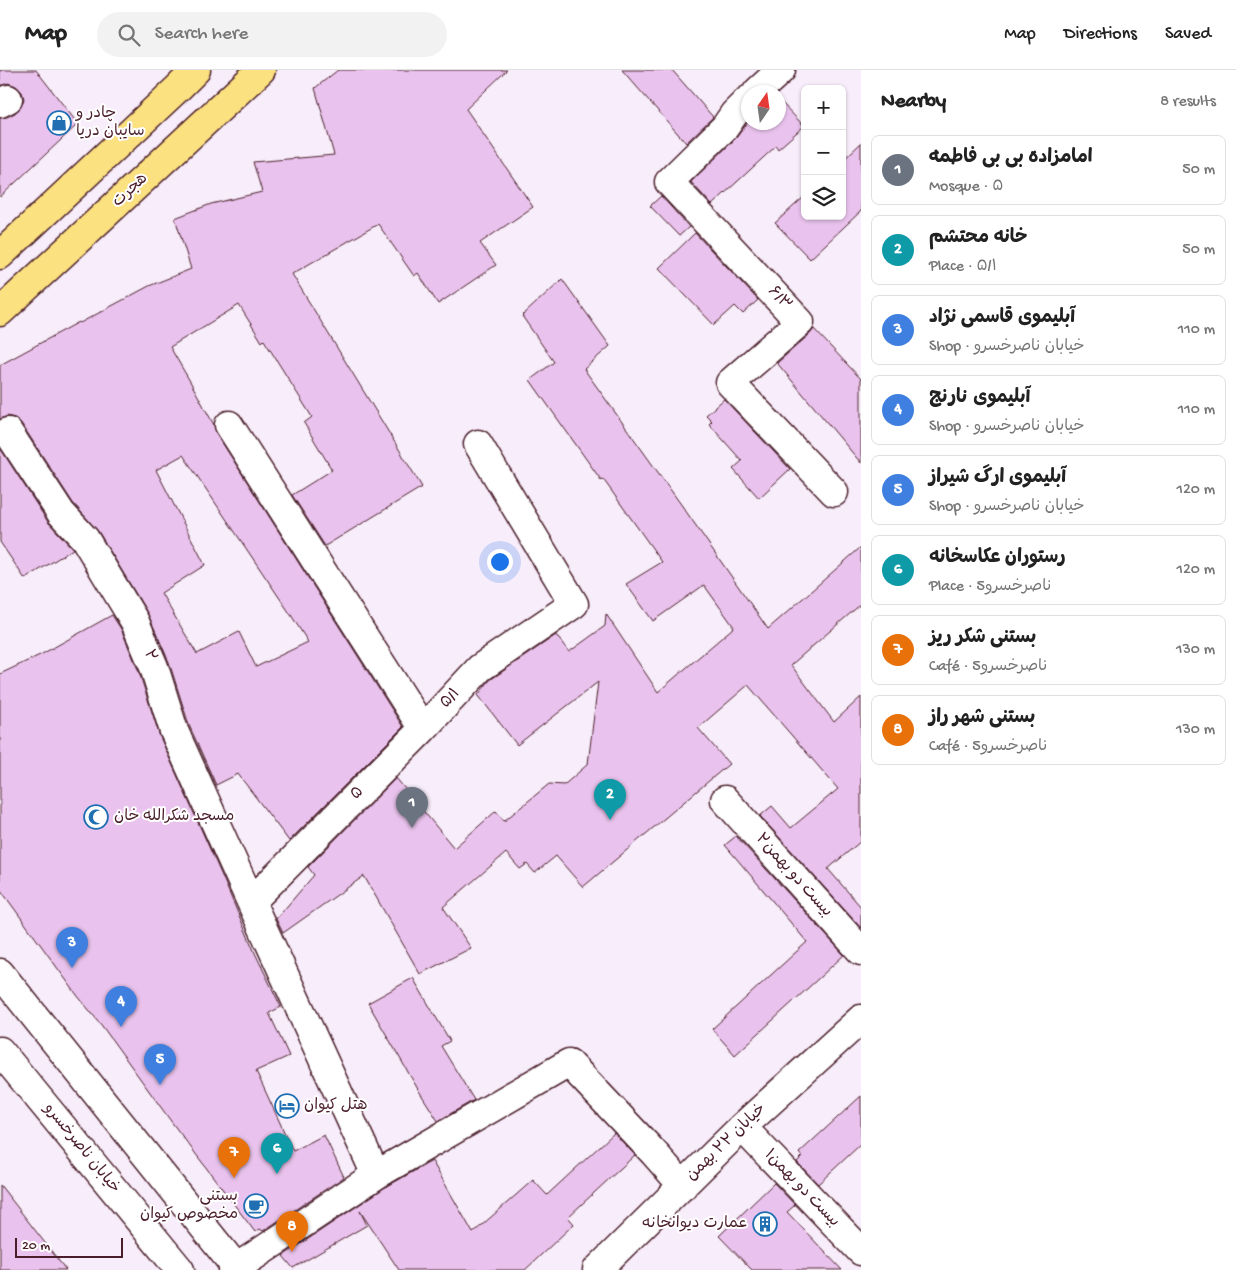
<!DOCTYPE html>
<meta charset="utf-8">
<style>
:root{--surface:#fff;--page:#f2f2f2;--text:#222;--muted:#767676;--line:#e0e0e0;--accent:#1f6fb2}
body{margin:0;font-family:"Gochi Hand","Playpen Sans Arabic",sans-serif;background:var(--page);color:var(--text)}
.controls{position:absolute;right:15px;top:15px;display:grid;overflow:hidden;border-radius:8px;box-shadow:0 1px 4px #0004}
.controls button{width:45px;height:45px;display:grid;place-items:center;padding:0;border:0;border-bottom:1px solid var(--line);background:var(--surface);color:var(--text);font:25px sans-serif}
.compass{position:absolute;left:741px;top:15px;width:45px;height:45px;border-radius:50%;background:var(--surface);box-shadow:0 1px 4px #0004;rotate:13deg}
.scale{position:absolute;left:15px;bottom:12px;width:108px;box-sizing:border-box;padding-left:5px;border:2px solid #4a1f2b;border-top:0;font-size:14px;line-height:18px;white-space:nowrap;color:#4a1f2b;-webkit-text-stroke:4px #fff;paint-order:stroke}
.you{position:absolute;left:499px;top:491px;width:18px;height:18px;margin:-12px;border:4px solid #fff;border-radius:50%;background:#1a73e8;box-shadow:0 0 0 8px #1a73e833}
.badge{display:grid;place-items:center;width:32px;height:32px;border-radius:50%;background:var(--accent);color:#fff;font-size:16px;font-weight:700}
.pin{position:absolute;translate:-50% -41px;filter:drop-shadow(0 1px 2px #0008)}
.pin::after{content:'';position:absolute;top:26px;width:18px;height:15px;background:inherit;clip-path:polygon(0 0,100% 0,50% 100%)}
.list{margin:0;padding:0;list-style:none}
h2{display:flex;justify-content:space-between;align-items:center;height:65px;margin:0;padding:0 20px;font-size:21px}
h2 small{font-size:16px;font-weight:400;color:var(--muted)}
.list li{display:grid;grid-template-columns:32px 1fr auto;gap:15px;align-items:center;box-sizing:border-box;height:70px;margin:0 10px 10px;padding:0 10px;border:1px solid var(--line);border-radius:8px}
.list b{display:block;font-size:19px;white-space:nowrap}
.list p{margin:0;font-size:16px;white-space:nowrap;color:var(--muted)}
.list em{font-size:16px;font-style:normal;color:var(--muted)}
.icon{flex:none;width:28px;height:28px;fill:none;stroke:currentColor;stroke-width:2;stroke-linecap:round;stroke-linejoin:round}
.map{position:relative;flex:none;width:861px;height:1200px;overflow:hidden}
header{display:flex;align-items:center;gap:30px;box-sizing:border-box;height:70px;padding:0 25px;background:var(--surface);border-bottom:1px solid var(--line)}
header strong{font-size:24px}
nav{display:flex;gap:28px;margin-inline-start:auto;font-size:18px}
.search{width:350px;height:45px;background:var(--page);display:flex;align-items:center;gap:12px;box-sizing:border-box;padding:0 18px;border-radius:28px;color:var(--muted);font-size:19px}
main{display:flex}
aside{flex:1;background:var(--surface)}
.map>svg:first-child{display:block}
.building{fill:#e9c3ed;stroke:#4a1f2b;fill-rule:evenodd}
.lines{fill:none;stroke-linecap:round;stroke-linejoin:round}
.minor-casing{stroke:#4a1f2b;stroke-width:31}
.major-casing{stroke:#4a1f2b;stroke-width:31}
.minor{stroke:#fff;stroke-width:28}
.major{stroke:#fbe180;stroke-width:28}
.labels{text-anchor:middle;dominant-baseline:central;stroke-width:4;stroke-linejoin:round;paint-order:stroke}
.poi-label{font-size:16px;fill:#4a1f2b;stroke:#fff;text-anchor:start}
.street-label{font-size:16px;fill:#4a1f2b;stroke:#fff}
</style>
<header>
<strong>Map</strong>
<div class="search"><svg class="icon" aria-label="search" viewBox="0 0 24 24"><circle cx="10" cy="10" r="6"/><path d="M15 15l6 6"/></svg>Search here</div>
<nav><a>Map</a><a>Directions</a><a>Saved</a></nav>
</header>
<main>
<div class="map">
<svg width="861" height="1200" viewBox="0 0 861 1200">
<rect width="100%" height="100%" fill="#f8edfa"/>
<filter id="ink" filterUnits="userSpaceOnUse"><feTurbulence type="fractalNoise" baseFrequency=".02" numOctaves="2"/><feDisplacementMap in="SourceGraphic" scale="10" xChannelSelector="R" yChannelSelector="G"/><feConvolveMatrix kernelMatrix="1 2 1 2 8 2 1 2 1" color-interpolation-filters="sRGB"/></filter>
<g filter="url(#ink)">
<path class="building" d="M 0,0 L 36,0 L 78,54 L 0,127 L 0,48 L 7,47 L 15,43 L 21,37 L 24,29 L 22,22 L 16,16 L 8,13 L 0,16 Z
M 338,0 L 507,0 L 466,39 L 533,137 L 480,173 L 496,195 L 438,234 L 418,203 L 414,206 L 378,154 L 292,204 L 422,417 L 325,476 L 292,425 L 332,400 L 304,353 L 312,347 L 264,270 L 262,272 L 239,235 L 170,277 L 191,313 L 214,355 L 216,363 L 403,657 L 289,771 L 238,704 L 216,715 L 189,655 L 169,592 L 148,544 L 98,461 L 73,433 L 21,353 L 15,348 L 7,346 L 0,349 L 0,295 L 79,252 L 80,253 L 149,216 L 191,199 L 175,148 L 211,134 L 262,122 L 253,92 L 334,85 L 315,18 ZM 183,385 L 291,545 L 308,572 L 256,597 L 239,562 L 197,584 L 161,523 L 205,495 L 156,400 Z
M 622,0 L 672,0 L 713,47 L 686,73 Z
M 778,29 L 804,56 L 778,79 L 776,76 L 712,135 L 691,112 L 736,68 L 748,52 L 778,52 Z
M 861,73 L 861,141 L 810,189 L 775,153 L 805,126 L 805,146 L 842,146 L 842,91 Z
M 661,126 L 689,157 L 679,166 L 650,136 Z
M 695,163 L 758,230 L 743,244 L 735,236 L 714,255 L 659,198 Z
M 562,209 L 610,276 L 584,299 L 685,440 L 768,559 L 861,477 L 861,534 L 791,595 L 834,652 L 861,627 L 861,771 L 828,799 L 861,837 L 861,858 L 760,746 L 772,736 L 791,758 L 838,719 L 748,615 L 698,658 L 729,694 L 583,817 L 556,786 L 535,803 L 527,794 L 520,799 L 506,783 L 443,837 L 471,878 L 420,904 L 364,806 L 283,863 L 276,849 L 314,805 L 308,797 L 396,708 L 454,778 L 496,741 L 504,751 L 549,714 L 564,715 L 588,694 L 598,612 L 517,675 L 478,625 L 490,610 L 556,565 L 569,582 L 605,556 L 606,544 L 658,622 L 734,557 L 704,515 L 653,551 L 626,514 L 662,492 L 603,409 L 601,410 L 530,310 L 554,292 L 522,246 Z
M 814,259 L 861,309 L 861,393 L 777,293 L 810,264 Z
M 724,329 L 790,399 L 759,428 L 733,399 L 742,391 L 709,354 L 712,351 L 706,345 Z
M 0,378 L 48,452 L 73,479 L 25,509 L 0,472 Z
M 112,545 L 121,559 L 139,602 L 160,667 L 222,806 L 255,883 L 281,937 L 269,943 L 289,986 L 256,1001 L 293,1081 L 324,1065 L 344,1107 L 263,1161 L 260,1159 L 255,1162 L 173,1054 L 102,956 L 77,925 L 0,819 L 0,604 L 42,584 Z
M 736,766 L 844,885 L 735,985 L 712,959 L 807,872 L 725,775 Z
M 413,908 L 450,971 L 441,976 L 474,1030 L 438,1051 L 419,1021 L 368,933 Z
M 861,1026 L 861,1074 L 818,1114 L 797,1092 L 802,1087 L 799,1083 Z
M 614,1063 L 635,1085 L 568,1147 L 574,1154 L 525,1200 L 399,1200 L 360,1141 L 367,1155 L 293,1198 L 283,1186 L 384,1118 L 432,1091 L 473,1163 L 533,1110 L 547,1125 Z
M 774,1113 L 795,1135 L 787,1142 L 842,1200 L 752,1200 L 719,1166 Z
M 0,1115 L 66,1200 L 0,1200 Z"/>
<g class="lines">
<g class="minor-casing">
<path id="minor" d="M 757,22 L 781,0
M 748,30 L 734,44 L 725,57 L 669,112 L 800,252 L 730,313 L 834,422
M 0,33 L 8,29
M 229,355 L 423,659
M 8,362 L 61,443 L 85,469 L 135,552 L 154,597 L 174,661 L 251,832
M 725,730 L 861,881
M 0,903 L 238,1200
M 0,981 L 180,1200
M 742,1057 L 861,1181
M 376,1105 L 251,832 L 423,659 L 480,598 L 574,534 L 478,374
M 233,1200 L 376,1105 L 569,993 L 654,1083 L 683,1116
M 597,1200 L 742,1057 L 861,949"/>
</g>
<g class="major-casing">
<path id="major" d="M 0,185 L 178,18 L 196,0
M 0,242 L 261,0"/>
</g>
<use href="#minor" class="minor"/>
<use href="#major" class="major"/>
</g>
</g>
<defs>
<g id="shop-ring" transform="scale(1.25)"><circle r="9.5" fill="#fff" stroke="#1f6fb2" stroke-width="1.5"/><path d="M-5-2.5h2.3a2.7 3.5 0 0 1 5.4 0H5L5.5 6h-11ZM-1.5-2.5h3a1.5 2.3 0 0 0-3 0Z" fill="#1f6fb2"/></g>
<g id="mosque-ring" transform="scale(1.25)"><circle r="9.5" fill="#fff" stroke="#1f6fb2" stroke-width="1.5"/><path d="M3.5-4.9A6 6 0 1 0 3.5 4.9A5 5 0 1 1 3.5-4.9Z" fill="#1f6fb2"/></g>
<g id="hotel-ring" transform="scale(1.25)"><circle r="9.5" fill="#fff" stroke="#1f6fb2" stroke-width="1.5"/><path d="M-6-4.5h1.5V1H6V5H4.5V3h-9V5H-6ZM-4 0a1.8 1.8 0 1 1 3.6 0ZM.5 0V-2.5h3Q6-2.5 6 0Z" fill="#1f6fb2"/></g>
<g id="cafe-ring" transform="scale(1.25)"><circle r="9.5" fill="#fff" stroke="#1f6fb2" stroke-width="1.5"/><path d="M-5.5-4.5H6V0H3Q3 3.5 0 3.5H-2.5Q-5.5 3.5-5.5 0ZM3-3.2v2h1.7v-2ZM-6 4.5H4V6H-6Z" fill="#1f6fb2"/></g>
<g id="building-ring" transform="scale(1.25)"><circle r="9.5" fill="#fff" stroke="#1f6fb2" stroke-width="1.5"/><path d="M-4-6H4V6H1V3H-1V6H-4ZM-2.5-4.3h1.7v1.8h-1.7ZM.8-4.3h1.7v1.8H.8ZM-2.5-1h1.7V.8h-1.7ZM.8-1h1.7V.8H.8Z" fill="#1f6fb2"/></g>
</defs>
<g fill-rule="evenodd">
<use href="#shop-ring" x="59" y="53"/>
<use href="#mosque-ring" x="96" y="747"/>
<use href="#hotel-ring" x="287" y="1036"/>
<use href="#cafe-ring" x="256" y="1136"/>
<use href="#building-ring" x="765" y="1154"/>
</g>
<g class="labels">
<g class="poi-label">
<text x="76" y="44">چادر و<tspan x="76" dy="18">سایبان دریا</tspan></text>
<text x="114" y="747">مسجد شکرالله خان</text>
<text x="304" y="1036">هتل کیوان</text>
<text x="238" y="1127" text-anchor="end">بستنی<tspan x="238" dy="18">مخصوص کیوان</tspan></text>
<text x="748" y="1154" text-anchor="end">عمارت دیوانخانه</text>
</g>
<g class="street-label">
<text transform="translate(131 121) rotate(-43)">هجرت</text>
<text transform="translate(779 229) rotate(47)">۶/۳</text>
<text transform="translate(149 586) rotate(67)">۲</text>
<text transform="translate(451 629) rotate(-47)">۵/۱</text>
<text transform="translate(358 724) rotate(-45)">۵</text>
<text transform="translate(793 806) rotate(48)">بیست دو بهمن۲</text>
<text transform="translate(727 1073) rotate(-44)">خیابان ۲۲ بهمن</text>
<text transform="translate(81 1079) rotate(51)">خیابان ناصرخسرو</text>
<text transform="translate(801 1119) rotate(46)">بیست دو بهمن۱</text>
</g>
</g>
</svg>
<div class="controls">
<button>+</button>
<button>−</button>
<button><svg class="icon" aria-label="layers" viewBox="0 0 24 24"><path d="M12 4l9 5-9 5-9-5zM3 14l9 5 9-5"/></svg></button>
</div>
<svg class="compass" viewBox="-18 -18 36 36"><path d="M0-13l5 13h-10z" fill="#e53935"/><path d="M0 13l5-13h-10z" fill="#767676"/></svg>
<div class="scale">20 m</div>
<div class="you"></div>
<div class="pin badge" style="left:412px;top:758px;background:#6b7280">1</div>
<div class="pin badge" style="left:610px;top:750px;background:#0f9aa8">2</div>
<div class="pin badge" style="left:72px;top:898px;background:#3f7fe0">3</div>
<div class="pin badge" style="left:121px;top:957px;background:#3f7fe0">4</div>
<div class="pin badge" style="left:160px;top:1015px;background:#3f7fe0">5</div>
<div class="pin badge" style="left:277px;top:1104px;background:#0f9aa8">6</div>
<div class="pin badge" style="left:234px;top:1108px;background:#e8710a">7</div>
<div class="pin badge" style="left:292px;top:1182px;background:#e8710a">8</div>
</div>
<aside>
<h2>Nearby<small>8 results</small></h2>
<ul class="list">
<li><span class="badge" style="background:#6b7280">1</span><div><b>امامزاده بی بی فاطمه</b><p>Mosque · ۵</p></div><em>50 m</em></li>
<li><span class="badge" style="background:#0f9aa8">2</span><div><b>خانه محتشم</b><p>Place · ۵/۱</p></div><em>50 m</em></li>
<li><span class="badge" style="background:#3f7fe0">3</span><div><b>آبلیموی قاسمی نژاد</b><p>Shop · خیابان ناصرخسرو</p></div><em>110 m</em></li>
<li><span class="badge" style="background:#3f7fe0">4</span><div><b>آبلیموی نارنج</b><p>Shop · خیابان ناصرخسرو</p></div><em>110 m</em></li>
<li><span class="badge" style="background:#3f7fe0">5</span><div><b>آبلیموی ارگ شیراز</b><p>Shop · خیابان ناصرخسرو</p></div><em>120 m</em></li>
<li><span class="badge" style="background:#0f9aa8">6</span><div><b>رستوران عکاسخانه</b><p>Place · ناصرخسرو5</p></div><em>120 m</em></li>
<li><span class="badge" style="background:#e8710a">7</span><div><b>بستنی شکر ریز</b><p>Café · ناصرخسرو5</p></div><em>130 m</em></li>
<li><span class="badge" style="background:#e8710a">8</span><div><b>بستنی شهر راز</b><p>Café · ناصرخسرو5</p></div><em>130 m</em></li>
</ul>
</aside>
</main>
